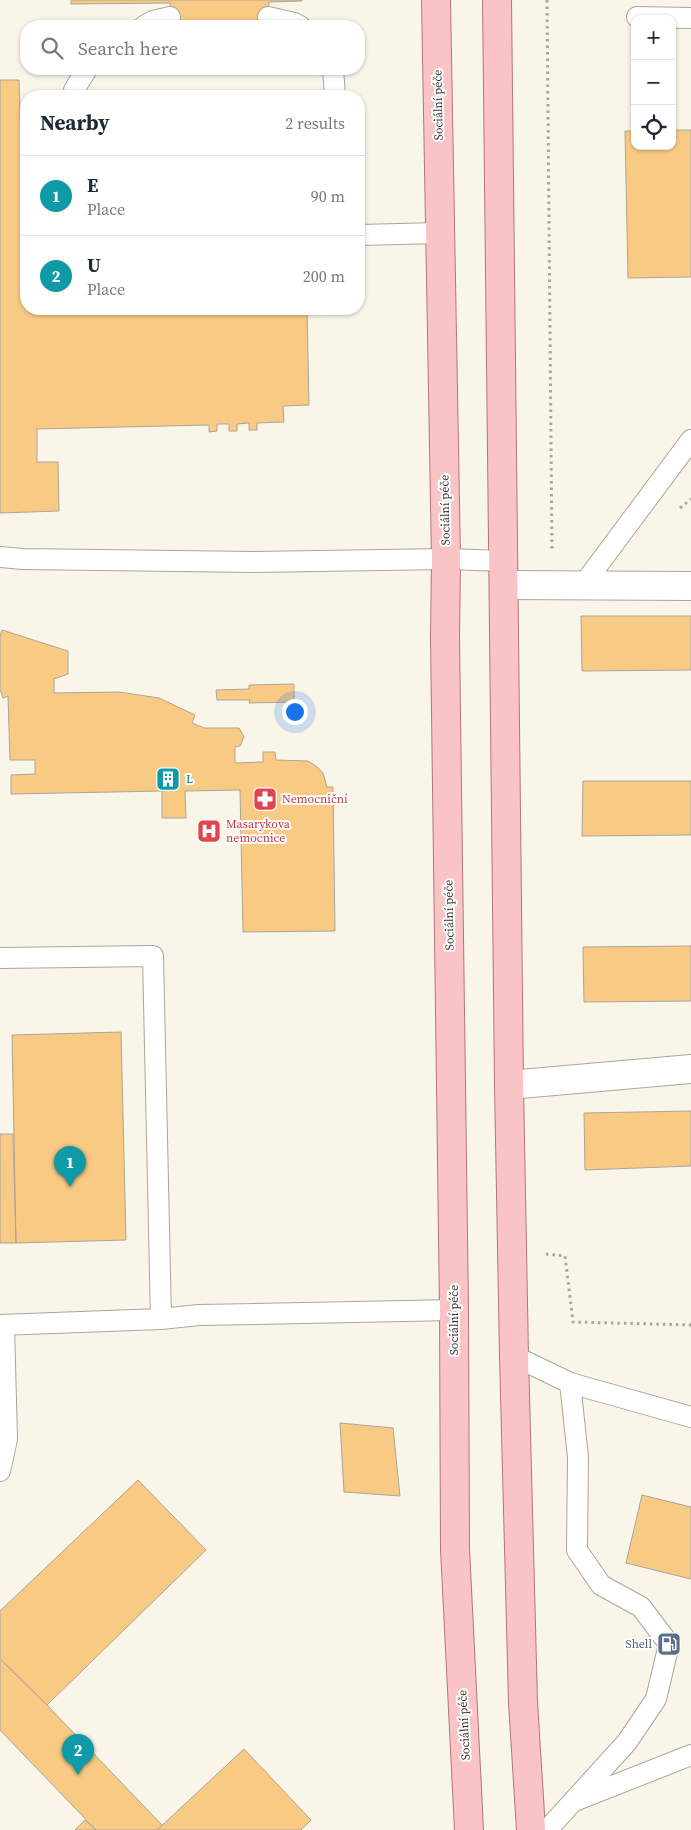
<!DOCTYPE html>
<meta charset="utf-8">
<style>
:root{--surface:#fff;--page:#f6f6f7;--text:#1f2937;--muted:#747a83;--line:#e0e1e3;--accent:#7c3aed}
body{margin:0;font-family:"Source Serif 4",serif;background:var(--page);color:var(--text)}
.controls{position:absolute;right:15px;top:15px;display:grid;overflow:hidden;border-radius:10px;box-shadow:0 1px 4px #0004}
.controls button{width:45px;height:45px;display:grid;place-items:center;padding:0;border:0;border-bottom:1px solid var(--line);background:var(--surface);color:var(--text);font:25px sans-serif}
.you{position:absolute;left:294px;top:711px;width:18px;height:18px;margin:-12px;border:4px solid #fff;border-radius:50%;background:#1a73e8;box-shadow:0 0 0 8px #1a73e833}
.badge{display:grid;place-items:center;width:32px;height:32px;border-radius:50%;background:var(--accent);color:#fff;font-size:16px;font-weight:700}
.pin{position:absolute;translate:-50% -41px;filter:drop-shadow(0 1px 2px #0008)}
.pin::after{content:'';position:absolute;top:26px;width:18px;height:15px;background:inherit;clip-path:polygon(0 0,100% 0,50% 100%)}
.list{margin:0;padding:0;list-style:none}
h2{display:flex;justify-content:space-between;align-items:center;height:65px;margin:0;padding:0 20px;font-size:21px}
h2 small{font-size:16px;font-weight:400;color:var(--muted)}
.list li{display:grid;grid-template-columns:32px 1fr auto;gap:15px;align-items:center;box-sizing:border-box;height:80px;padding:0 20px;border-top:1px solid var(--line)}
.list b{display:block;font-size:19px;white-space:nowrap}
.list p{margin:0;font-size:16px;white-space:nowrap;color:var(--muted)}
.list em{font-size:16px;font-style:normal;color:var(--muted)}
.icon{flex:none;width:28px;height:28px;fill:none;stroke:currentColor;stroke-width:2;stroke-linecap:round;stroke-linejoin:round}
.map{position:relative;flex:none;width:691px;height:1830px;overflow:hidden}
.search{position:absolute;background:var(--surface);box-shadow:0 1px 4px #0004;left:20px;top:20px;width:345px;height:55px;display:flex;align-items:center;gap:12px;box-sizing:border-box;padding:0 18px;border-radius:20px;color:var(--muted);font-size:19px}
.panel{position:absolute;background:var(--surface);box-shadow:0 1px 4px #0004;left:20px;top:90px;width:345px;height:225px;border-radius:20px}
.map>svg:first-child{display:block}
.building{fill:#f9ca84;stroke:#aca59b}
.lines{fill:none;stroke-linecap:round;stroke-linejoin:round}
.lane-casing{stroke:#aba69b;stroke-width:22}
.street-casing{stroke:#aba69b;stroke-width:30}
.primary-casing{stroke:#b37778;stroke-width:30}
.path{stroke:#a9a69d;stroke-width:3;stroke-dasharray:2.5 4;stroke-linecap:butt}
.lane{stroke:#fff;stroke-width:20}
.street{stroke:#fff;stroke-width:28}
.primary{stroke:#fac3c5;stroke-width:28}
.labels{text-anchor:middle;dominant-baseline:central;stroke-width:4;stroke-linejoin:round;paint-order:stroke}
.street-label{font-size:12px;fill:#36342f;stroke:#fff}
.culture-label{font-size:12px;fill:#0d838f;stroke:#fff;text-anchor:start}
.health-label{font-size:12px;fill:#be3a42;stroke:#fff;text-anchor:start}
.service-label{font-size:12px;fill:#4e5e75;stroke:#fff;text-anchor:end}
</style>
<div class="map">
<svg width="691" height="1830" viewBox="0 0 691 1830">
<rect width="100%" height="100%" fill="#faf5e9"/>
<path class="building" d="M 71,0 L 302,0 L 302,1 L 269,2 L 268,25 L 171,26 L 170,3 L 71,4 Z
M 0,80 L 19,80 L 26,309 L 307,309 L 309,405 L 283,406 L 284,422 L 257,423 L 257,430 L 249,430 L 249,423 L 237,424 L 237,431 L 229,431 L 229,424 L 217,424 L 217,431 L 209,432 L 209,425 L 37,429 L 37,462 L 58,462 L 59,511 L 0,513 Z
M 672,130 L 691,130 L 691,277 L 628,278 L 625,131 L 635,131 L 635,146 L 672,146 Z
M 581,616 L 691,616 L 691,670 L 582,671 Z
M 2,630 L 68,651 L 68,674 L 54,679 L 54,693 L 119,692 L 159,698 L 195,715 L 192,723 L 204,728 L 239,728 L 244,737 L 240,746 L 235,747 L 235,763 L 263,762 L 263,752 L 275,752 L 276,760 L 308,761 L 316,766 L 323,773 L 327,787 L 333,787 L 335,931 L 243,932 L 240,790 L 185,791 L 186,818 L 162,818 L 162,791 L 11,794 L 11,775 L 35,774 L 35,760 L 10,760 L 8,696 L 3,698 L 0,689 L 0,636 Z
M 294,684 L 294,702 L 249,703 L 250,700 L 217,700 L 216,690 L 249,689 L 249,685 Z
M 583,781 L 691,781 L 691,835 L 582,836 Z
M 691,946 L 691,1001 L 584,1002 L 583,947 Z
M 121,1032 L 126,1240 L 16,1243 L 12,1035 Z
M 691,1111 L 691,1166 L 585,1170 L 584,1113 Z
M 0,1134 L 13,1134 L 16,1243 L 0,1243 Z
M 340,1423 L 393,1428 L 400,1496 L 344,1492 Z
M 138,1480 L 206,1550 L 47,1705 L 0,1659 L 0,1611 Z
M 642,1495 L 691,1507 L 691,1579 L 626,1563 Z
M 0,1659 L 47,1705 L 162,1825 L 157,1830 L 96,1830 L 0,1730 Z
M 244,1749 L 311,1820 L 301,1830 L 157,1830 Z
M 85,1820 L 96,1830 L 75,1830 Z"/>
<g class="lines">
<g class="lane-casing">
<path id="lane" d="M 268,17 L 294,23 L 300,26
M 637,17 L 691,18
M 144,26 L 153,21 L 170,17
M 333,69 L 335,96
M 74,96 L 74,90 L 87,69
M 359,235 L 439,233
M 0,557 L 23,559 L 253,562 L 446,559 L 504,561
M 583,585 L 691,440
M 0,958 L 153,956 L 161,1319
M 0,1325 L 161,1319 L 199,1315 L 454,1310
M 514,1356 L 570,1383 L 578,1457 L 577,1550 L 601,1585 L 641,1607 L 669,1644 L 656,1699 L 627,1742 L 547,1830
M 570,1383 L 691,1417
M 0,1471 L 7,1439 L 4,1325
M 577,1800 L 691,1755"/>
</g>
<g class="street-casing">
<path id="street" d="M 504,585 L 691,586
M 509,1085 L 691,1069"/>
</g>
<g class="primary-casing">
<path id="primary" d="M 436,0 L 446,559 L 445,638 L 454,1310 L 455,1549 L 469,1830
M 497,0 L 509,1085 L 514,1356 L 523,1702 L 531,1830"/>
</g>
<path class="path" d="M 547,0 L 552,552
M 680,508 L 691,499
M 546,1254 L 565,1256 L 573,1322 L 691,1325"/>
<use href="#lane" class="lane"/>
<use href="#street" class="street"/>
<use href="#primary" class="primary"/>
</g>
<defs>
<g id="building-square" transform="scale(1.25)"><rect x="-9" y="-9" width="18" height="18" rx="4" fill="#0f9aa8" stroke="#fff"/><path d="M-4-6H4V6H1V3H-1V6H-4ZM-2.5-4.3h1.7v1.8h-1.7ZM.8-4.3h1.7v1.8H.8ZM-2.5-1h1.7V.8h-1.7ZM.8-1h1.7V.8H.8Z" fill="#fff"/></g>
<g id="pharmacy-square" transform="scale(1.25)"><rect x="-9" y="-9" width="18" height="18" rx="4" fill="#e0444e" stroke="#fff"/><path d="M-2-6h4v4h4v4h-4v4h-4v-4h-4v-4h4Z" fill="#fff"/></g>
<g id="hospital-square" transform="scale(1.25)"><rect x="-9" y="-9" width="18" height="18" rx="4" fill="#e0444e" stroke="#fff"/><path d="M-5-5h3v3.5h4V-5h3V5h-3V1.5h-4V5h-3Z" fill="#fff"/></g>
<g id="fuel-square" transform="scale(1.25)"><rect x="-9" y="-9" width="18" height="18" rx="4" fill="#5c6f8a" stroke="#fff"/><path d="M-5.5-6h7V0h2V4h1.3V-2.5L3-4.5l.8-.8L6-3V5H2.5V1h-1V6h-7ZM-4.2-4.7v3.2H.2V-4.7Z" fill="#fff"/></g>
</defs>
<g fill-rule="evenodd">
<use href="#building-square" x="168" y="779"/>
<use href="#pharmacy-square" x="265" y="799"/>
<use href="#hospital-square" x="209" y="831"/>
<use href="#fuel-square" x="669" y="1644"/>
</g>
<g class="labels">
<g class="street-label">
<text transform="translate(438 105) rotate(-91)">Sociální péče</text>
<text transform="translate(445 510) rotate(-91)">Sociální péče</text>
<text transform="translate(449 915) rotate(-91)">Sociální péče</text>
<text transform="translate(454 1320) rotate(-90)">Sociální péče</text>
<text transform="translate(464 1725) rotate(-93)">Sociální péče</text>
</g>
<g class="culture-label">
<text x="186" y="779">L</text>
</g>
<g class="health-label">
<text x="282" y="799">Nemocniční</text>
<text x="226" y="824">Masarykova<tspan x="226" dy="14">nemocnice</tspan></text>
</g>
<g class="service-label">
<text x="652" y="1644">Shell</text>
</g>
</g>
</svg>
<div class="controls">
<button>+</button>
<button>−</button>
<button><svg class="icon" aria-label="locate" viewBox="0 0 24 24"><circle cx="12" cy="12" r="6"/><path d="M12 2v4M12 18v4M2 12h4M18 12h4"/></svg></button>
</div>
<div class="you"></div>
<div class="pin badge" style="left:70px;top:1187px;background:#0f9aa8">1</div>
<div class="pin badge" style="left:78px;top:1775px;background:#0f9aa8">2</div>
<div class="search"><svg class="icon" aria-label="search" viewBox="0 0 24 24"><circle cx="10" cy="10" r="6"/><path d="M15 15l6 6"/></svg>Search here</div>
<section class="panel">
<h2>Nearby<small>2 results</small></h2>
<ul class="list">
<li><span class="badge" style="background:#0f9aa8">1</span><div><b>E</b><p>Place</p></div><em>90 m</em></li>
<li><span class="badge" style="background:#0f9aa8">2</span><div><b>U</b><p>Place</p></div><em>200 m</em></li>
</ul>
</section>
</div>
